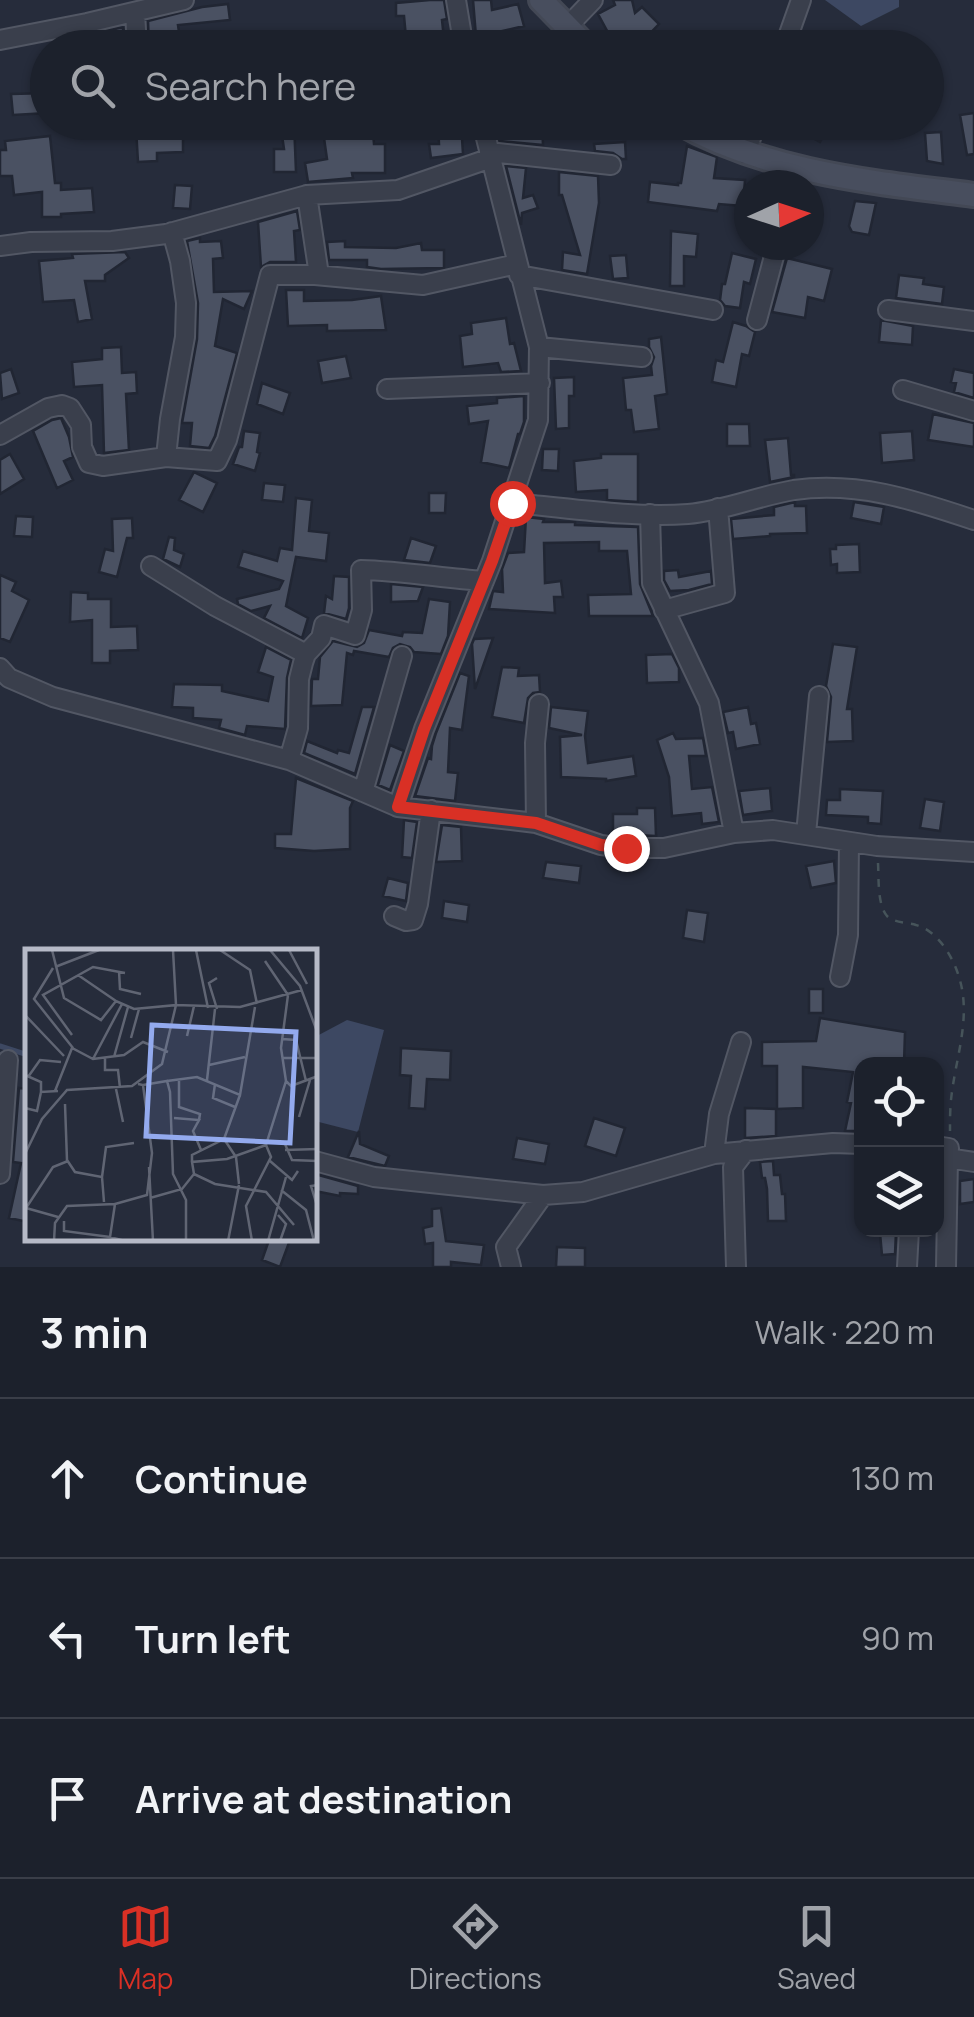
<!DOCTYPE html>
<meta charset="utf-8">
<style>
:root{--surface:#1c212c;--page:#252934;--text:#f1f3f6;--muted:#a0a3a9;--line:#3a3e48;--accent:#d93025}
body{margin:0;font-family:Manrope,sans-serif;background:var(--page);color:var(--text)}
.controls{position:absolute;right:30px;bottom:30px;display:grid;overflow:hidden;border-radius:20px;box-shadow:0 2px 8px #0004}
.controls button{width:90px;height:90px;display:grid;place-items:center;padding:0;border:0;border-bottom:2px solid var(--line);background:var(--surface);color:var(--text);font:50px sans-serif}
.compass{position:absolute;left:734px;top:170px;width:90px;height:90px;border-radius:50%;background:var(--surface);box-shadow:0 2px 8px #0004;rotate:87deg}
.stop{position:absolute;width:30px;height:30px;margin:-22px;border:8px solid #d93025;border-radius:50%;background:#fff}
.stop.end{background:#d93025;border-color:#fff;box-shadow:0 2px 10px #0008}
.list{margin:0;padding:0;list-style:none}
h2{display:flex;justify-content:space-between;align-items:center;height:130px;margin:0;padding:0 40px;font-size:42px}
h2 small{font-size:32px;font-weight:400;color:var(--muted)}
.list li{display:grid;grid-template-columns:65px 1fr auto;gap:30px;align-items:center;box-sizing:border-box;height:160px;padding:0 40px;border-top:2px solid var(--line)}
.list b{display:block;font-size:38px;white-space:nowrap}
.list em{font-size:32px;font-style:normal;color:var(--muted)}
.icon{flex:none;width:55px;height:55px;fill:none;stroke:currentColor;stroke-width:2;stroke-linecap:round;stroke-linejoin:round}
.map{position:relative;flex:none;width:974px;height:1267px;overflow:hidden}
.search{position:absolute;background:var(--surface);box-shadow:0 2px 8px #0004;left:30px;right:30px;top:30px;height:110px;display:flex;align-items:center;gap:25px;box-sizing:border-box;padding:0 35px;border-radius:55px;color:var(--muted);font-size:38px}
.sheet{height:610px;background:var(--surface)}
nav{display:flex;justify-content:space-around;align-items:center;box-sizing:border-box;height:140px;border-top:2px solid var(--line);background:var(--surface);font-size:28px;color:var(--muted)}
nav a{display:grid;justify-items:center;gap:5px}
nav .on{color:var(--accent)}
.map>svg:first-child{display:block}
.water{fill:#3d4862}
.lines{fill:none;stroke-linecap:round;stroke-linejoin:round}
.stream{stroke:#3d4862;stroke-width:5}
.building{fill:#4a5162;stroke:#212633;stroke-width:2.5}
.street-casing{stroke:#525764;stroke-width:22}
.secondary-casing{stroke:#434855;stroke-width:28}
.path{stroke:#46545a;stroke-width:2.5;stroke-dasharray:8 8;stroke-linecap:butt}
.street{stroke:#3a3f4c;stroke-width:18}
.secondary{stroke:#484e5e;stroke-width:22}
.route{stroke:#d93025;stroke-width:12}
.inset-road{fill:none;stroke:#606573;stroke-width:2.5}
.view{fill:#93aaee;fill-opacity:0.15;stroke:#93aaee;stroke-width:5}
.inset-edge{fill:none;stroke:#b6bac7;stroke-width:5}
</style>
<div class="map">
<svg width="974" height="1267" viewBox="0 0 974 1267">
<rect width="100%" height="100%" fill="#262c3b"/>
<path class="water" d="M 825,0 L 899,0 L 899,7 L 861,26 Z
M 347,1020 L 384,1030 L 358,1132 L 315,1121 L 315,1037 Z"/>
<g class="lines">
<path class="stream" d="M 0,1046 L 28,1055"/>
</g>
<path class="building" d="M 430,0 L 444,0 L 447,19 L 442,20 L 445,48 L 407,48 L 404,16 L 396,16 L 396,3 Z
M 473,0 L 491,0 L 492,10 L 518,4 L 524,26 L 498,32 L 499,48 L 477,48 Z
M 613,0 L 632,0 L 635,13 L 642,7 L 659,24 L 636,48 L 603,48 L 611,38 L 598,14 L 615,5 Z
M 228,4 L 230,20 L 178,25 L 179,32 L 174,33 L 174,48 L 149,48 L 148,21 L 202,7 Z
M 119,28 L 123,28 L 124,48 L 103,48 L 102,32 Z
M 48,93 L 48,113 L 13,115 L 11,94 Z
M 974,113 L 974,154 L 967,155 L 960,115 Z
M 162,122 L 183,122 L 183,152 L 157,153 L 157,161 L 138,162 L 136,128 L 163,127 Z
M 280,122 L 294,122 L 296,172 L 274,172 L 274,149 L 284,149 Z
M 357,122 L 372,122 L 374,144 L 385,144 L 385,173 L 352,173 L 353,178 L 308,182 L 305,163 L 327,159 L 324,138 L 359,134 Z
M 438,122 L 461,122 L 463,154 L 431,158 L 429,144 L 439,144 Z
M 785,122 L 831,122 L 820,142 Z
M 542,124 L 543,145 L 500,141 L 496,126 Z
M 941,132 L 943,164 L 927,161 L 925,133 Z
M 50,136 L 55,183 L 61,183 L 61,190 L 92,188 L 94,212 L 61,214 L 61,217 L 42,217 L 42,192 L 14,195 L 12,176 L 0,176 L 0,150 L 6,150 L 5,141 Z
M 625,142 L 626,159 L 622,159 L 613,153 L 595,151 L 594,144 Z
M 687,146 L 717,157 L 714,178 L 745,180 L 743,206 L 719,204 L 717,211 L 648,202 L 650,182 L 678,185 L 678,183 L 681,183 Z
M 506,166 L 526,168 L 523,198 L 533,195 L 538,208 L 522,213 L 521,225 Z
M 559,172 L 598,176 L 599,203 L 587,274 L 562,270 L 563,252 L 580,255 L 562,195 L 559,195 Z
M 175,185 L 192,186 L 190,209 L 173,208 Z
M 855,201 L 876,203 L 869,235 L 852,232 L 849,226 Z
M 297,211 L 300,230 L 294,231 L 296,262 L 270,262 L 261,267 L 258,222 Z
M 671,231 L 698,234 L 696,257 L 684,256 L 684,286 L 670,286 Z
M 200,238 L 200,242 L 221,241 L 223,258 L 213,259 L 214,292 L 252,291 L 244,309 L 223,299 L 215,346 L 237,353 L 215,436 L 209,448 L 190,446 L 192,423 L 182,423 L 197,339 L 198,303 L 187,241 Z
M 345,241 L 345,247 L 396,248 L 421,243 L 422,250 L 444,250 L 444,268 L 381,269 L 367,267 L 367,260 L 329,260 L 327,242 Z
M 125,252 L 129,258 L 105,275 L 105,281 L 85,281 L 92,319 L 78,322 L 74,300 L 43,302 L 39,261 L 73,258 L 72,254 Z
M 732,253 L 756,259 L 750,284 L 744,282 L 740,308 L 725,306 L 720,300 L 722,284 L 725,284 Z
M 626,255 L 628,278 L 613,279 L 610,256 Z
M 787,258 L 832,269 L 824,301 L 808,297 L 805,318 L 772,312 Z
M 899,275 L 924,278 L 923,284 L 944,287 L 942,304 L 896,298 Z
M 286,290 L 304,290 L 304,301 L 352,300 L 381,296 L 386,330 L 327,331 L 327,325 L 288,326 Z
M 506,318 L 510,344 L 514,343 L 521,371 L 501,372 L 498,363 L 463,367 L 460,336 L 472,334 L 471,323 Z
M 881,320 L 913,326 L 912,345 L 879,342 Z
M 733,322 L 746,326 L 755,332 L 749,356 L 742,354 L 736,387 L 712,382 L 716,360 L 723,362 Z
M 661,337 L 667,394 L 655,396 L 659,429 L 634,432 L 631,410 L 626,410 L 623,378 L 652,375 L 651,366 L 654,357 L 649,347 L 649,339 Z
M 121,347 L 122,373 L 136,372 L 137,393 L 126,394 L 129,450 L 104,453 L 102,385 L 74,387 L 72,362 L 102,359 L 102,348 Z
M 346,356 L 351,378 L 322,383 L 318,361 Z
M 11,369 L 19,393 L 2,399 L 0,373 Z
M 954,369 L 974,373 L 974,398 L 954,392 L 956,383 L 951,382 Z
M 574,377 L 574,396 L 569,396 L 569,428 L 556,429 L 554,378 Z
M 262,383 L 290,393 L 283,414 L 257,404 Z
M 524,396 L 524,422 L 520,434 L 518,434 L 509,468 L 481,462 L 488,421 L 469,424 L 467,406 L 497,403 L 497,398 Z
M 933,414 L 974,423 L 974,447 L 928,440 Z
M 61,418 L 69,437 L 73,457 L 64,461 L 73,480 L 57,488 L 33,431 L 52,420 Z
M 727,424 L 749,424 L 750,446 L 727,446 Z
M 244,431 L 260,433 L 257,452 L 260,453 L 255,471 L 233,464 L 239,447 L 242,447 Z
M 912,431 L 914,460 L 882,463 L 880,433 Z
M 788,438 L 791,475 L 794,475 L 794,477 L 770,482 L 765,440 Z
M 543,449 L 559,449 L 558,471 L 542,470 Z
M 10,454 L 24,479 L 0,494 L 0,460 Z
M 601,454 L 638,454 L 638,502 L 607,500 L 607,490 L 576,492 L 574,461 L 601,458 Z
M 194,472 L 217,483 L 203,512 L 179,500 Z
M 264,483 L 285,485 L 283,502 L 262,500 Z
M 429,493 L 446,493 L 445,513 L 429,513 Z
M 296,498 L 312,500 L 309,531 L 329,533 L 326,561 L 296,557 L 286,606 L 308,618 L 302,638 L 264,618 L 270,606 L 251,611 L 238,604 L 237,599 L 279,589 L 283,581 L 238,567 L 243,551 L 277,561 L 280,548 L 292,550 Z
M 795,502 L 795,506 L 806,506 L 807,533 L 770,534 L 770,536 L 733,539 L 731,519 L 774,515 L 774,507 Z
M 854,502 L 884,507 L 881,524 L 851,518 Z
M 16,516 L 33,517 L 32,537 L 14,536 Z
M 526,517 L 544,519 L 543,522 L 575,522 L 575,525 L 638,527 L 640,584 L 653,616 L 589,616 L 588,595 L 631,594 L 627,551 L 599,551 L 599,542 L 544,543 L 545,583 L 561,581 L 563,597 L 554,597 L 555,613 L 489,609 L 493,591 L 503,592 L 502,569 L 508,553 L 524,552 Z
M 132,518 L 133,538 L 127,538 L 117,577 L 99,572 L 105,549 L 113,551 L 112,519 Z
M 169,537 L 175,538 L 174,550 L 184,554 L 180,567 L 163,559 Z
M 411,538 L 436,546 L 430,563 L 404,560 Z
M 859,544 L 860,572 L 837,573 L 837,564 L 831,565 L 830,549 L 836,549 L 836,545 Z
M 678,570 L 679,577 L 711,571 L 712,584 L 689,590 L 670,591 L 664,580 L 664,571 Z
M 0,575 L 16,582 L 12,591 L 29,600 L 10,642 L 0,638 Z
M 334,576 L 349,577 L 349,608 L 346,619 L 324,613 L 326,596 L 332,599 Z
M 391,584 L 423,587 L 418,601 L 391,602 Z
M 71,592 L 88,593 L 88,599 L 111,599 L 111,627 L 137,626 L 138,650 L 110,651 L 110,663 L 92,663 L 92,620 L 70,622 Z
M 429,599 L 450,602 L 448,636 L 441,654 L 414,652 L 410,647 L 400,644 L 393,648 L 389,657 L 354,651 L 353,655 L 347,653 L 342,705 L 311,706 L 312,679 L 318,679 L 320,657 L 333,641 L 357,647 L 364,643 L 369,630 L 402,636 L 403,632 L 422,633 Z
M 493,638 L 475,689 L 472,644 L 474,639 Z
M 833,644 L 857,647 L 847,709 L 852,709 L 853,741 L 827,742 L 831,697 L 826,686 Z
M 266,647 L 291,660 L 287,678 L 285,729 L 247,726 L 245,735 L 219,728 L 221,720 L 193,718 L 193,708 L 172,707 L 174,684 L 222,685 L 222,691 L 268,701 L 273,677 L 258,672 Z
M 672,654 L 679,668 L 679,682 L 647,683 L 646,655 Z
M 502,667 L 519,668 L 518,676 L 539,675 L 540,692 L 533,693 L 528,698 L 524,723 L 492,717 Z
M 460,673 L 469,676 L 462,730 L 450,728 L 448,772 L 458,773 L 455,801 L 415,796 L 428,758 L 431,759 L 432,746 L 436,733 Z
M 362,707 L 374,707 L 355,774 L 304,753 L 307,741 L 337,753 L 338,750 L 349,753 Z
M 551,707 L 588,711 L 585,736 L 588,763 L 633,756 L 636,776 L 606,781 L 606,779 L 561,777 L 560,737 L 582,735 L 549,728 Z
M 748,707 L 751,724 L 756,723 L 760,744 L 736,749 L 733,732 L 728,733 L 723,712 Z
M 673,733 L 676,739 L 703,738 L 706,756 L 689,756 L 692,789 L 712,787 L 719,822 L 702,824 L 701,813 L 672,816 L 669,777 L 657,740 Z
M 390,745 L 404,751 L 390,790 L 378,785 Z
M 296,778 L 353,801 L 350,808 L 350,849 L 314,851 L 275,848 L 275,834 L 291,834 Z
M 770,788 L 772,811 L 743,815 L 739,791 Z
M 840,789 L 883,791 L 881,824 L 868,823 L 868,817 L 826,815 L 827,800 L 840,800 Z
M 925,799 L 944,802 L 940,831 L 920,828 Z
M 637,808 L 655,808 L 656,836 L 613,834 L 613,814 L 637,814 Z
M 404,820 L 417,822 L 412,858 L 402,857 Z
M 442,825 L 461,827 L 462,861 L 436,862 Z
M 834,861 L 836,883 L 811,888 L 806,866 Z
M 546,862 L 581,866 L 579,883 L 543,878 Z
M 388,878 L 408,883 L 406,901 L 383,896 Z
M 444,901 L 469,905 L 467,922 L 442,918 Z
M 687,910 L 708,913 L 704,942 L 683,938 Z
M 809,989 L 823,989 L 823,1013 L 809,1013 Z
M 820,1018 L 905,1032 L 904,1064 L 862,1064 L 862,1131 L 845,1131 L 851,1103 L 847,1102 L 853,1072 L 803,1067 L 803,1108 L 777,1109 L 777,1066 L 762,1066 L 762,1042 L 816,1041 Z
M 401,1048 L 451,1051 L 450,1080 L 427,1079 L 425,1109 L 409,1108 L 411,1076 L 400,1075 Z
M 19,1088 L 28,1089 L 28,1222 L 9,1218 L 21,1163 L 13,1162 Z
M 745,1108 L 776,1109 L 776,1136 L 745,1138 Z
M 594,1118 L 625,1128 L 616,1156 L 585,1146 Z
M 359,1131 L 360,1144 L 389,1156 L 385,1166 L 348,1157 Z
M 517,1138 L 549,1144 L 545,1164 L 513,1159 Z
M 773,1161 L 774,1175 L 780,1175 L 782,1194 L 785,1194 L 786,1221 L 768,1221 L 767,1189 L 765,1178 L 762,1178 L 760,1162 Z
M 315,1174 L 358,1186 L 358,1194 L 340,1193 L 340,1196 L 315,1191 Z
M 974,1179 L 974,1202 L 960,1204 L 960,1181 Z
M 441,1208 L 446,1241 L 484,1245 L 481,1265 L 451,1262 L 451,1267 L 433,1267 L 433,1243 L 425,1244 L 423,1228 L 432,1226 L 432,1209 Z
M 896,1232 L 895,1254 L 882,1255 L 880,1233 Z
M 269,1240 L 290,1240 L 280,1267 L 262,1260 Z
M 557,1247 L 585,1248 L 585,1267 L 556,1267 Z"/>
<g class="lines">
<g class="street-casing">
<path id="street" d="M 456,0 L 464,48
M 135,12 L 137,48
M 87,23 L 89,48
M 568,26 L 593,0
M 0,40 L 87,23 L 184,0
M 288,48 L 311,44 L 312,48
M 784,48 L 801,0
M 489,152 L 611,165
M 745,154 L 757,122
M 491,158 L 539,347 L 538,420 L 492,561 L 424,729 L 398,807 L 536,823 L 601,845 L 625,848 L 664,848 L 734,833 L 773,830 L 877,846 L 974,852
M 307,195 L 319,275
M 0,246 L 31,242 L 112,241 L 166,234 L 307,195 L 398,190 L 491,158 L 482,122
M 519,275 L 713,310
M 888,310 L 974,321
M 757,320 L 777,245
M 539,347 L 642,357
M 387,389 L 540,383
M 903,390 L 974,411
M 0,435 L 48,408 L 62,405 L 70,408 L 81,425 L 82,447 L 89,463 L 103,466 L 166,457 L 170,419 L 185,337 L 186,303 L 180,261 L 172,232
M 166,457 L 217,461 L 227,440 L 270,275 L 315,275 L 423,285 L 517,264
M 512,503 C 570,508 630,518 688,514 C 724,511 758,496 794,490 C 858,481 914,500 974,520
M 650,514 L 652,583 L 709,703 L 734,833
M 151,566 L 215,606 L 306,654
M 664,610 L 725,593 L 718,508
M 0,668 L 9,678 L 53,697 L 289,760 L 398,807
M 289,760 L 298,728 L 299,679 L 303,663 L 306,654 L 321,638 L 324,625 L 355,635 L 362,610 L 361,570 C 402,571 442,578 484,581
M 363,792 L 402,656
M 536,823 L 535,743 L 539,704
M 806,834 L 819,696
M 394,916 L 406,921 L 413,920 L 418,904 L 431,810
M 840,977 L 848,935 L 849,842
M 936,1146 L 949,1148 L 948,1158 L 974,1162
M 714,1154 L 719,1114 L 741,1042
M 315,1161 L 374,1177 L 543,1195 L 506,1247 L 511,1267
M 0,1174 L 8,1060
M 543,1195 L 583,1192 L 714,1154 L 833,1143 L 862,1144
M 736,1267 L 733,1167 L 746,1150
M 907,1267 L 909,1230
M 946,1267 L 948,1158"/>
</g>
<g class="secondary-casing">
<path id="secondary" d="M 541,0 L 588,48
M 678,122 C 769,173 873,182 974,195"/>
</g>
<path class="path" d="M 878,863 C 879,878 877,904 887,916 C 894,923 907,922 916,925 C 938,931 953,957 959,977 C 972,1018 955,1059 951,1100 C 950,1110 950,1121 950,1131"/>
<use href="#street" class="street"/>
<use href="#secondary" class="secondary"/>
</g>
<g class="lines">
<path class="route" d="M 512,503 L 492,561 L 424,729 L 398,807 L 536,823 L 601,845 L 626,848"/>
</g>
<g transform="translate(25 949)">
<rect width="292" height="292" fill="#262c3b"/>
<path class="inset-road" d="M 27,1 L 39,49 L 76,71 L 91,52 L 109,60 L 151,56 L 148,1M 171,1 L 183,59M 195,1 L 225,21 L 232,55M 245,1 L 275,37 L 293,85M 264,1 L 282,35M 240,12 L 263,46M 30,18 L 74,1M 28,19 L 9,50 L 48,99M 94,22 L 95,40 L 116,45M 53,26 L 91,52M 192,60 L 184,34 L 192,29M 0,66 L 39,107M 47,86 L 18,46 L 68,18 L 100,24M 162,87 L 169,57M 106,89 L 114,60M 257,90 L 271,91 L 281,132M 89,108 L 103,58M 80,109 L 80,121 L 93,121 L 95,139M 257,109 L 293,109M 68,110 L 97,55M 184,116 L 220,108M 0,126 L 16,133 L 16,143 L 33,142M 3,128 L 15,111 L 36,113M 154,130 L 154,158 L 175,165 L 174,171M 182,131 L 190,60M 142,132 L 172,128 L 215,146 L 230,58M 261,132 L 256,99 L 263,46M 190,135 L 188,149 L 210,158M 118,136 L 142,132 L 145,143 L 148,225 L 161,251 L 161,292M 91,140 L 98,173M 30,142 L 47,99 L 68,110 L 99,106 L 118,93 L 143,103M 40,155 L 42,211 L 50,223 L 77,228 L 79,253M 0,159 L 12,162 L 16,143M 274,168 L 285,131M 149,169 L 174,171 L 168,182 L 176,201M 199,190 L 211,208 L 214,235M 242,192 L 260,195 L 267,211 L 293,212M 260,201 L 293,200M 0,205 L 17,170 L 42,141 L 107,137 L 137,115 L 151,56 L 215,58 L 277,41M 245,212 L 267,231 L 273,222M 167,213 L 167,206 L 199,190 L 215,146M 124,218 L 128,292M 169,225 L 190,235 L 241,243 L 269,276M 77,228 L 81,198 L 109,194M 293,236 L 286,237 L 293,260M 256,241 L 281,261 L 289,292M 125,249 L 157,240 L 169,225 L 167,213 L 202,210 L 241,196M 1,259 L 28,218 L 43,212M 1,259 L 33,268M 253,266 L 261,275 L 255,292M 39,272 L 39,282 L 85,288M 29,292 L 30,274 L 42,257 L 90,255M 100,292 L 85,288 L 90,255 L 122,246 L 127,204 L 118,136 L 113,135M 203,292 L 214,236M 227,292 L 221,257 L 246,208 L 241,196 L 261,132 L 266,137 L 293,127M 243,292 L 261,228"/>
<path class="view" d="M 127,76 L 271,83 L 265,194 L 121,187 Z"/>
<rect width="292" height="292" class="inset-edge"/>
</g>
</svg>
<div class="controls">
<button><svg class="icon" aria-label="locate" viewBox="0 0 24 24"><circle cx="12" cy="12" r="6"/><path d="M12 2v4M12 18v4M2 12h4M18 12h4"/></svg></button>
<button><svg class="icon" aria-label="layers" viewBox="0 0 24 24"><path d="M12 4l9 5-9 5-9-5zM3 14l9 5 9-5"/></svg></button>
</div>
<svg class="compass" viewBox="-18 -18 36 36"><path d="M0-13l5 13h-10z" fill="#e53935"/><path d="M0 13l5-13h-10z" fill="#a0a3a9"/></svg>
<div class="stop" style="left:512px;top:503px"></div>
<div class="stop end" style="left:626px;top:848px"></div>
<div class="search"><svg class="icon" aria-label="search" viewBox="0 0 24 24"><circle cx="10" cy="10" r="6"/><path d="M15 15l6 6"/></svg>Search here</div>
</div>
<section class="sheet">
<h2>3 min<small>Walk · 220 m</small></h2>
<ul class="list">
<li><svg class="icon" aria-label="ahead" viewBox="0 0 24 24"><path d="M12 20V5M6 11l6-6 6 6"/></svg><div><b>Continue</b></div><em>130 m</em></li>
<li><svg class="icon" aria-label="left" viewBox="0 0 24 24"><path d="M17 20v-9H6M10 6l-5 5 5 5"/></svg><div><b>Turn left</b></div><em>90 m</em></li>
<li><svg class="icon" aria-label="arrive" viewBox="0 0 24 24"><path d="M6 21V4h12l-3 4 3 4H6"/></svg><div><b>Arrive at destination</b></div></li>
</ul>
</section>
<nav>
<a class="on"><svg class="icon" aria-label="map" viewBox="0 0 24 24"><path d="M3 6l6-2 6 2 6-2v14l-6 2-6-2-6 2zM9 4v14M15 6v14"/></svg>Map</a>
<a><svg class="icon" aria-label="directions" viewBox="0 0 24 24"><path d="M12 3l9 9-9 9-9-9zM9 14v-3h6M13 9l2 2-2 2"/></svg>Directions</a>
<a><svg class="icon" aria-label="saved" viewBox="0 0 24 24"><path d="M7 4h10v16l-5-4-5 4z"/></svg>Saved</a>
</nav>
